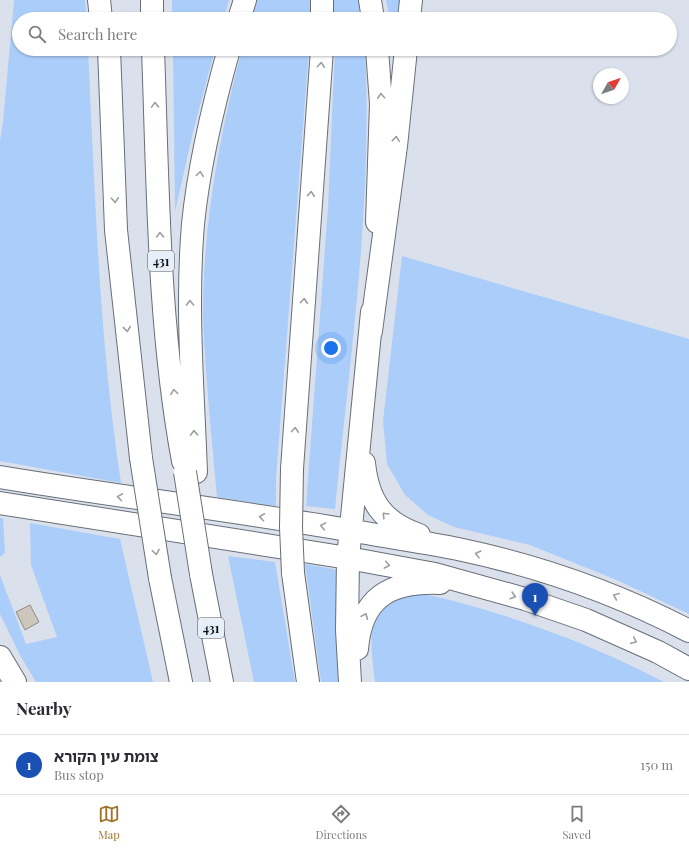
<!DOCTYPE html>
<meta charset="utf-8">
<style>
:root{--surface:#fff;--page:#f7f7f7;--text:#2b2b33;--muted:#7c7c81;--line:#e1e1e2;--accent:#a07124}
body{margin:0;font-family:"Playfair Display","Noto Sans Hebrew",serif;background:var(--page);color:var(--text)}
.compass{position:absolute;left:593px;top:68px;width:36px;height:36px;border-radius:50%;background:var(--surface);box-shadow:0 1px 3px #0004;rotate:50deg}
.you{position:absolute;left:331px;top:348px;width:14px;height:14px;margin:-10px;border:3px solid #fff;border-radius:50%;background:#1a73e8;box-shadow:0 0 0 6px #1a73e833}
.badge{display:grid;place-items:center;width:26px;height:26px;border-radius:50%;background:var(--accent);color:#fff;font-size:13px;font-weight:700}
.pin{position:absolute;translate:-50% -33px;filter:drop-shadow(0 1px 2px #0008)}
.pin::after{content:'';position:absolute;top:21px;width:14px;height:12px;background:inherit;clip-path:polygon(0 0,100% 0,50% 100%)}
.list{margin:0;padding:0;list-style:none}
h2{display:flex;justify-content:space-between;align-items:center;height:52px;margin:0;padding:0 16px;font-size:17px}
h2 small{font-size:13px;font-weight:400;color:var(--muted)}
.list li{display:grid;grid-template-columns:26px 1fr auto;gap:12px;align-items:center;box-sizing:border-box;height:60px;padding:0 16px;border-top:1px solid var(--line)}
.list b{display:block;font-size:15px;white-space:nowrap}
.list p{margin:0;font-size:13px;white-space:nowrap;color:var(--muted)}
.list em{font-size:13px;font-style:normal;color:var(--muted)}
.icon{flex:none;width:22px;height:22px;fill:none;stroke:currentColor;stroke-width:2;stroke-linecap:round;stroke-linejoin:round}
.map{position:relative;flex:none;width:689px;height:682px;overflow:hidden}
.search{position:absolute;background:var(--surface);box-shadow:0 1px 3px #0004;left:12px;right:12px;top:12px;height:44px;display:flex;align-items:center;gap:10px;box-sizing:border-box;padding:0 14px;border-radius:22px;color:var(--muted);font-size:15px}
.sheet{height:112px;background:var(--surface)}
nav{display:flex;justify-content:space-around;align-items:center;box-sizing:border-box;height:56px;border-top:1px solid var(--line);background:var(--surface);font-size:11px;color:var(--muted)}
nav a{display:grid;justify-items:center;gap:2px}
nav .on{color:var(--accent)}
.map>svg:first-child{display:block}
.green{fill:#abcdf9}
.building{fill:#cdc6bc;stroke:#918a81}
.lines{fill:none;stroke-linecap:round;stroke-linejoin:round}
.major-casing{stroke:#686e77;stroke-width:24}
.highway-casing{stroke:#686e77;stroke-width:24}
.major{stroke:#fff;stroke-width:22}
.highway{stroke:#fff;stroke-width:22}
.major-bridge-casing{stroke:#686e77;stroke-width:24;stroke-linecap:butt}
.highway-bridge-casing{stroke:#686e77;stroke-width:24;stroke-linecap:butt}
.major-bridge{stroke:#fff;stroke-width:22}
.highway-bridge{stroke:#fff;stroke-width:22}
.oneway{stroke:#9d9e9f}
.labels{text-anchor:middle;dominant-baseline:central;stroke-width:3;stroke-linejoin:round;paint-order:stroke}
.shield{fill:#e7eff9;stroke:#4c5056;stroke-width:1}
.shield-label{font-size:12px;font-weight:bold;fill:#0a0c10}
</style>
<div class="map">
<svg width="689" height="682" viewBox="0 0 689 682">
<rect width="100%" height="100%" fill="#dae1ec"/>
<path class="green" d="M 14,0 L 85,0 L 87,19 L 19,19 L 19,49 L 88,49 C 95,194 99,340 121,483 L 0,461 L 0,141 L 3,122 Z
M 172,0 L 229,0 L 224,19 L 172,19 Z
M 256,0 L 311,0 L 310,19 L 251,19 Z
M 334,0 L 360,0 L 363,19 L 334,19 Z
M 386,0 L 401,0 L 399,19 L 390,19 Z
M 173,49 L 215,49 L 193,132 L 175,212 Z
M 242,49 L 309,49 L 276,478 L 276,506 L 217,497 C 213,454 209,412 206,370 C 205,352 203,333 203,315 C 203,225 219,136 242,49 Z
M 335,49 L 365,49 C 373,201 350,358 335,509 L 306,506 L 328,207 Z
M 402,256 L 689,339 L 689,614 L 619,581 L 530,545 L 454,527 L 428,515 L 405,495 L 387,464 L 383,421 Z
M 0,518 L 3,518 L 5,553 L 0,557 Z
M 30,523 L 120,539 L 153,682 L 36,682 L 21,657 L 0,614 L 0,575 L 26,644 L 57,637 L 31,565 Z
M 228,556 L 275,562 L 295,682 L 254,682 Z
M 305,564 L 339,570 L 338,682 L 321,682 Z
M 412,593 C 437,595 461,603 486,610 C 548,629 607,652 664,682 L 375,682 C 373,666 367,627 377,614 C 385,603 399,598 412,593 Z"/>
<path class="building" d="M 30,605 L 39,622 L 25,630 L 16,612 Z"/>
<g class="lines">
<g class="major-casing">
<path id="major" d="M 322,0 L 322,19
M 370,0 L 373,19
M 377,222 L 381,104 L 377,49
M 364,463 C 368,501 382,522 419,535
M 292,469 L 322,49
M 0,477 C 120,497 240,511 360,532 C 392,538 425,542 458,549 C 539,566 616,593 689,631
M 0,503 L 348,558 L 435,574 L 525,599 L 586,620 L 658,652 L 689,669
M 293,573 L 308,682
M 357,649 C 361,597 390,581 440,583
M 0,657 L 15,682
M 350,682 L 347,630 L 348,558 L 372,312"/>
</g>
<g class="highway-casing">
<path id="highway" d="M 99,0 L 101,19
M 152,0 L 152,19
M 239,19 L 245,0
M 409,19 L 411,0
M 109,49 L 116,230 L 141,458
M 153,49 C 158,186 158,326 183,461
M 371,331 L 396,146 L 406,49
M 196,472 C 193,390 186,306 193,224 C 199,164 213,106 229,49
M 201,574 L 222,682
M 160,578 L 181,682"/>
</g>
<use href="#major" class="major"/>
<use href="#highway" class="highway"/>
<g class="major-bridge-casing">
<path id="major-bridge" d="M 292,469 L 291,527 L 293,573"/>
</g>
<g class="highway-bridge-casing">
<path id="highway-bridge" d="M 141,458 L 160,578
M 185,472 L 201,574"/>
</g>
<use href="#major-bridge" class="major-bridge"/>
<use href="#highway-bridge" class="highway-bridge"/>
</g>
<defs><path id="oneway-chevron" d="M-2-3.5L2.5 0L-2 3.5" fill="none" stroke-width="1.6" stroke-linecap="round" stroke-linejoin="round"/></defs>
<g class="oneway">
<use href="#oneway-chevron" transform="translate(321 65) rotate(-86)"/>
<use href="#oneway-chevron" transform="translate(381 96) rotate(-93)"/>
<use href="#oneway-chevron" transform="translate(155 105) rotate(-92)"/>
<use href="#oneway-chevron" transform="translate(396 139) rotate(-84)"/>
<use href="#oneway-chevron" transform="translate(200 174) rotate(-82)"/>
<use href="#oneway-chevron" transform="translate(311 194) rotate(-86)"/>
<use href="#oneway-chevron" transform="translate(115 200) rotate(87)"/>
<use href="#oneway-chevron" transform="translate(160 235) rotate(-92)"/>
<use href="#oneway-chevron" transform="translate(304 301) rotate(-86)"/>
<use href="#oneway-chevron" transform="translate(190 303) rotate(-91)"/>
<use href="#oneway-chevron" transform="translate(127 329) rotate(84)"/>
<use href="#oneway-chevron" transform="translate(174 392) rotate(-98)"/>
<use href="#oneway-chevron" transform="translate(295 430) rotate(-86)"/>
<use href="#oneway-chevron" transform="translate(194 433) rotate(-92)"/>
<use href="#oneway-chevron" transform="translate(120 497) rotate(-172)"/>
<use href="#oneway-chevron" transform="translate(385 515) rotate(-134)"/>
<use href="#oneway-chevron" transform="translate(262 517) rotate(-172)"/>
<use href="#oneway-chevron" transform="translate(323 526) rotate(-170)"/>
<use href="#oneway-chevron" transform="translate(156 552) rotate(81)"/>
<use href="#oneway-chevron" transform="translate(478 554) rotate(-166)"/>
<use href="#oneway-chevron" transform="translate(387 565) rotate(11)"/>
<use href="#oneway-chevron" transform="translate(513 596) rotate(17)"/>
<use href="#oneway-chevron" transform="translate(616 596) rotate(-157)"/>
<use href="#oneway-chevron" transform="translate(365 616) rotate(-66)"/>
<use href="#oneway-chevron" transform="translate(634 641) rotate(25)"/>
</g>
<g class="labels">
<g class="shield">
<rect x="148" y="251" width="26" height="20" rx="3"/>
<rect x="198" y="618" width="26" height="20" rx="3"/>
</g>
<g class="shield-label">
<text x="161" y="261">431</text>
<text x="211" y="628">431</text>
</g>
</g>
</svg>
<svg class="compass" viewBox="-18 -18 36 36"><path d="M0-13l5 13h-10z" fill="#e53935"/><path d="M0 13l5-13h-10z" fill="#7c7c81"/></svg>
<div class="you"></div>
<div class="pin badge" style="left:535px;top:616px;background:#1a4fb4">1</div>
<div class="search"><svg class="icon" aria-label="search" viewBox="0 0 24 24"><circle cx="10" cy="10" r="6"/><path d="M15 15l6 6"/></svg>Search here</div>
</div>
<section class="sheet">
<h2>Nearby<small></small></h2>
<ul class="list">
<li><span class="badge" style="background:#1a4fb4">1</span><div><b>צומת עין הקורא</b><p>Bus stop</p></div><em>150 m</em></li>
</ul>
</section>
<nav>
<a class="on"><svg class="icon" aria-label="map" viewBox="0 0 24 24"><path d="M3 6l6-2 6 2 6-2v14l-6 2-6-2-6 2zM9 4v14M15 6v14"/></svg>Map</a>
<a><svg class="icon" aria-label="directions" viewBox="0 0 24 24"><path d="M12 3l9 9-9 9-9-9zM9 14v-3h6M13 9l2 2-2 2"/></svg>Directions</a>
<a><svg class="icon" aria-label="saved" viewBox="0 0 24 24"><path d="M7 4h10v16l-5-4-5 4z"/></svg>Saved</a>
</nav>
